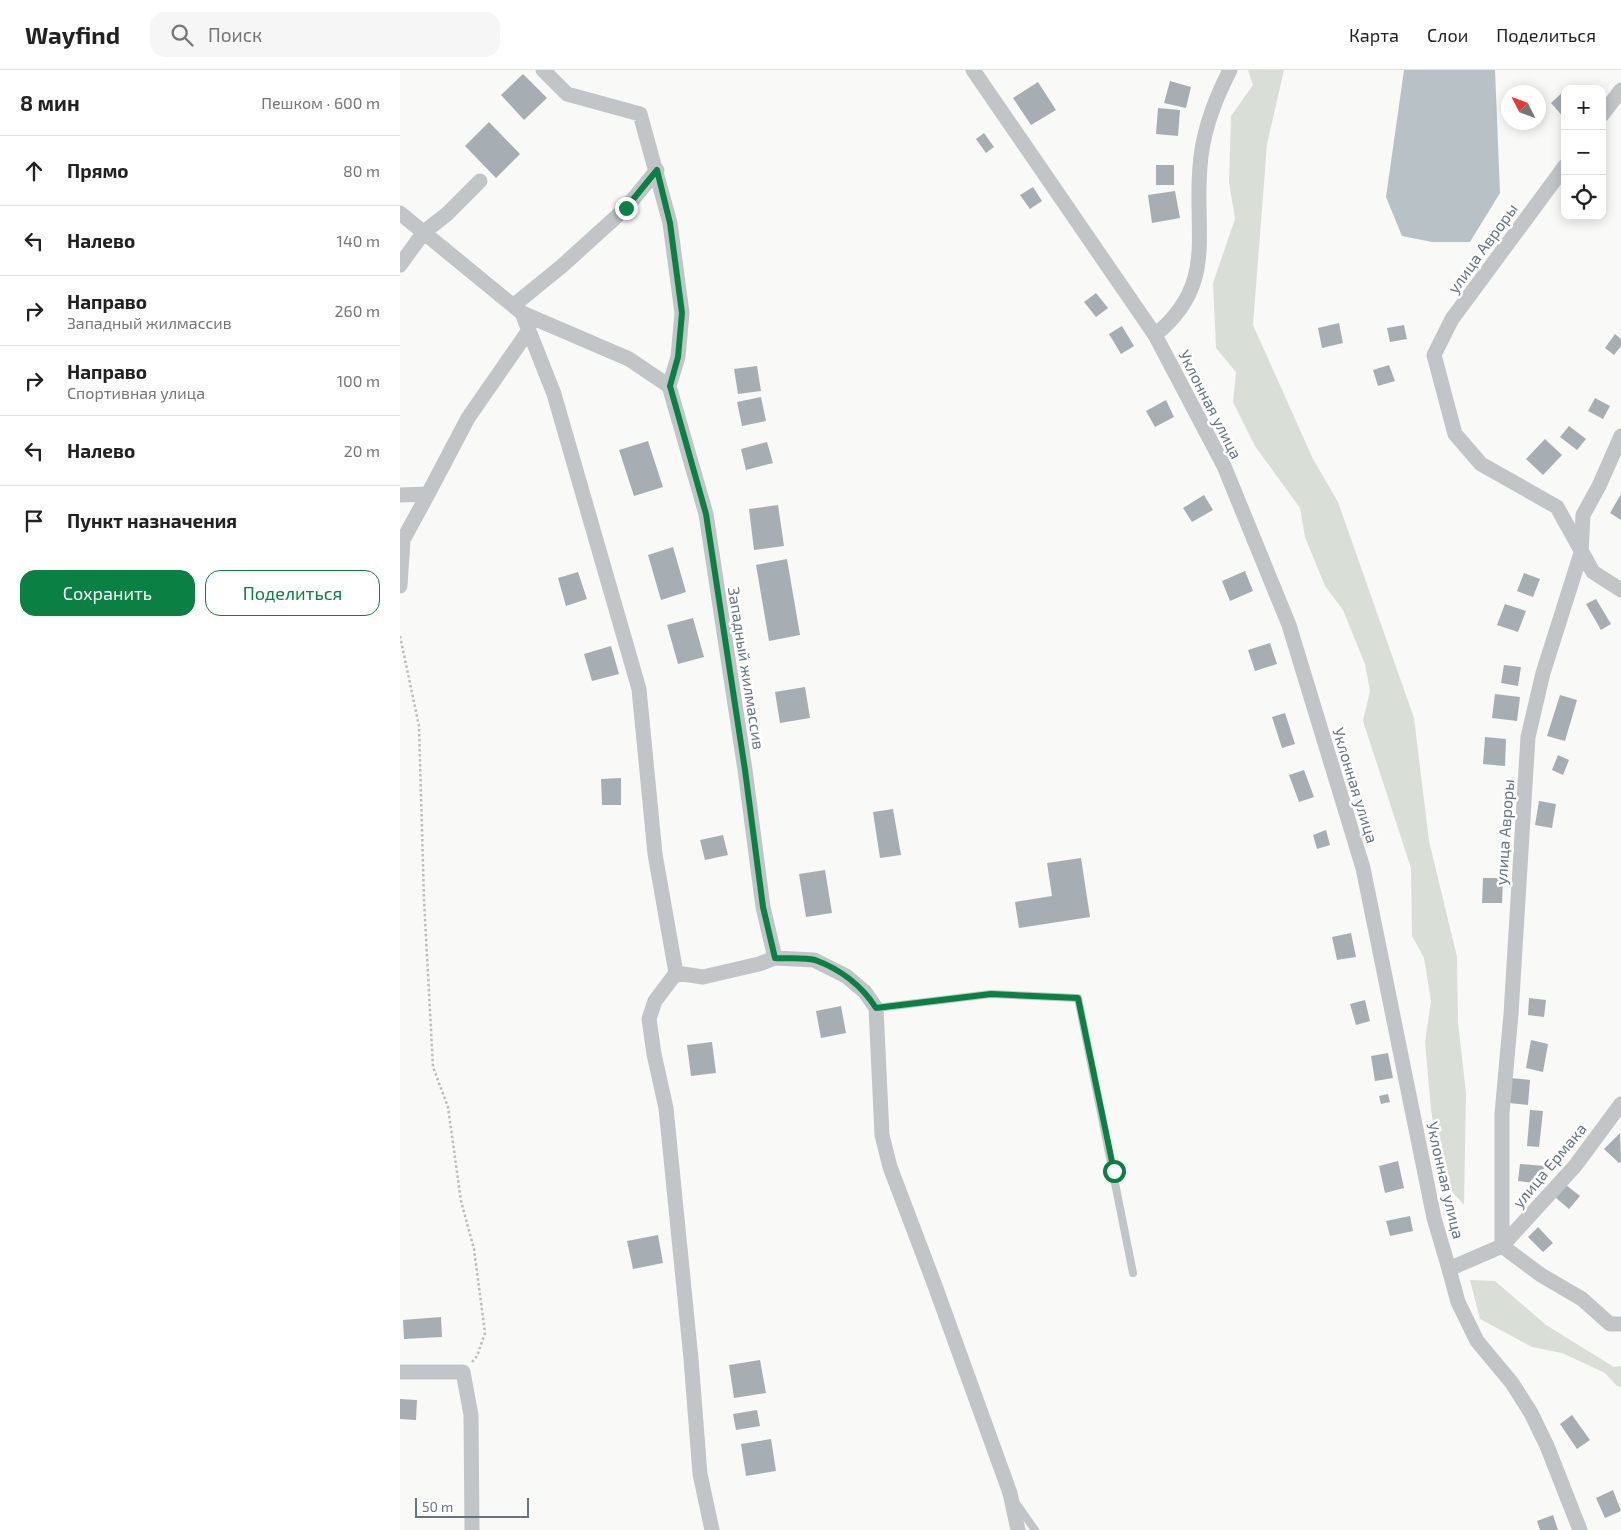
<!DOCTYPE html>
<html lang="ru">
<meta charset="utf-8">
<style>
:root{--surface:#fff;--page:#f6f6f6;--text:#222;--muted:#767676;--line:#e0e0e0;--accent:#0b8043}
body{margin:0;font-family:"Exo 2",sans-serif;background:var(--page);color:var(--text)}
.controls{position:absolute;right:15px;top:15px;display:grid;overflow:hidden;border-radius:10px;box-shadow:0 2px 12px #0003}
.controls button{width:45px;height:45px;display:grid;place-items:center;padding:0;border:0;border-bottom:1px solid var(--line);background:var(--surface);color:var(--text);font:25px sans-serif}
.compass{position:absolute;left:1101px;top:15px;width:45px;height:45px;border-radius:50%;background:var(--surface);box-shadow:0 2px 12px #0003;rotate:312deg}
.scale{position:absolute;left:15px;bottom:12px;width:114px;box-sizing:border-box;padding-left:5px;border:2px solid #66747f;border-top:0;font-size:14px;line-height:18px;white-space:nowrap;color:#66747f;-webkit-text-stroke:4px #fff;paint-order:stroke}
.stop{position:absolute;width:15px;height:15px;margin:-11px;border:4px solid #0b8043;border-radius:50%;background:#fff}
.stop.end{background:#0b8043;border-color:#fff;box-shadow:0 1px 5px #0008}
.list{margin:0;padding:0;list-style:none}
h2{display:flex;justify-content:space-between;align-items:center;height:65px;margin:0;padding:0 20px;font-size:21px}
h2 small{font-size:16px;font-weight:400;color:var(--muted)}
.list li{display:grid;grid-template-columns:32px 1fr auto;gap:15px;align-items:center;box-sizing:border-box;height:70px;padding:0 20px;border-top:1px solid var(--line)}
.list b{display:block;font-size:19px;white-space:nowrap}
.list p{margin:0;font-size:16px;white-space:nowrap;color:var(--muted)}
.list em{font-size:16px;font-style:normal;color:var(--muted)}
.actions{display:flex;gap:10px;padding:15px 20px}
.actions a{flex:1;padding:11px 0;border:1px solid var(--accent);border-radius:15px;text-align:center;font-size:18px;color:var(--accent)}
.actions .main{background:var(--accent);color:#fff}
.icon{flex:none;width:28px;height:28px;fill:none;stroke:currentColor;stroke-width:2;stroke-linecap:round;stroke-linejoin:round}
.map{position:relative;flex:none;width:1221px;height:1460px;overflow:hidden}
header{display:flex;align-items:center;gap:30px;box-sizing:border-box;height:70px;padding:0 25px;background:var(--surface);border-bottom:1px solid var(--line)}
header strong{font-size:24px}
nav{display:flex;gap:28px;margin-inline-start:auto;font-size:18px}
.search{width:350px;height:45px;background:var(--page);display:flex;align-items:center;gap:12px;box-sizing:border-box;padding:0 18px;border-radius:15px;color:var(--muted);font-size:19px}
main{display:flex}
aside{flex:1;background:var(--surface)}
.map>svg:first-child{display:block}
.green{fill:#d9ded7}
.water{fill:#b8c2c6}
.building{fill:#a6aeb3}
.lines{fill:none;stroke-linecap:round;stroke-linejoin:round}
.path{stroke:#bbbec0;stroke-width:2.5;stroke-dasharray:2.5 2.5;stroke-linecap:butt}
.service{stroke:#c1c5c8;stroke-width:8}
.minor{stroke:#c1c5c8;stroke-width:15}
.route{stroke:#0b8043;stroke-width:6}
.labels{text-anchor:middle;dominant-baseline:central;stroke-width:5;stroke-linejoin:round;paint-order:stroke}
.street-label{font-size:16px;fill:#66747f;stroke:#fff}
</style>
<header>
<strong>Wayfind</strong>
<div class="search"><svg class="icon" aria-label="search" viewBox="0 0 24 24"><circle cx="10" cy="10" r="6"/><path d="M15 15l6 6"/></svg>Поиск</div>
<nav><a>Карта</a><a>Слои</a><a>Поделиться</a></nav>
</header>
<main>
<aside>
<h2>8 мин<small>Пешком · 600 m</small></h2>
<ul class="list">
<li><svg class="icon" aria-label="ahead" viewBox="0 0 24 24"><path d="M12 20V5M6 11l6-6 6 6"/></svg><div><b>Прямо</b></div><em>80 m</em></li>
<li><svg class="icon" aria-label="left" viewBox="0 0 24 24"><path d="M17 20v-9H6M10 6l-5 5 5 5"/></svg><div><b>Налево</b></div><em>140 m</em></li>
<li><svg class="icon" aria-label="right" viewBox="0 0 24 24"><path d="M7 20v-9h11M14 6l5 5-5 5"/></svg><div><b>Направо</b><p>Западный жилмассив</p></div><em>260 m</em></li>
<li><svg class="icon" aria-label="right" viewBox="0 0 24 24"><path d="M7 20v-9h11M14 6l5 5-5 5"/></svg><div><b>Направо</b><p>Спортивная улица</p></div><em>100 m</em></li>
<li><svg class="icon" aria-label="left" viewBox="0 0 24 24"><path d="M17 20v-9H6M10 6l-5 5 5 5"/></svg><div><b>Налево</b></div><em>20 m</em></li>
<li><svg class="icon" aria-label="arrive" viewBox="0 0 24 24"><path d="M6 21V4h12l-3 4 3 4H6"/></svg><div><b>Пункт назначения</b></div></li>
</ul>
<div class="actions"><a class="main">Сохранить</a><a>Поделиться</a></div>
</aside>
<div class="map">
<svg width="1221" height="1460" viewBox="0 0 1221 1460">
<rect width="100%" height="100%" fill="#f9f9f7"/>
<path class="green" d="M 848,0 L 884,0 L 867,74 L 853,255 L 913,389 L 938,432 L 1014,648 L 1029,771 L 1057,887 L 1058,953 L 1066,1023 L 1064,1135 L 1042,1110 L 1031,1039 L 1025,972 L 1031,931 L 1024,888 L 1012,866 L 1011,798 L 963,651 L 970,621 L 965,594 L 943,540 L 925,516 L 905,467 L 900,438 L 855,376 L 833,332 L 836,302 L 816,278 L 813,213 L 835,149 L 829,112 L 831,46 L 853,15 Z
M 1070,1210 L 1095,1211 L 1146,1255 L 1214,1297 L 1221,1296 L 1221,1317 L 1217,1316 L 1205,1303 L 1162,1283 L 1132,1277 L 1080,1249 Z"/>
<path class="water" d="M 1004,0 L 1095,0 L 1100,123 L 1070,172 L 1032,172 L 1002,166 L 986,127 Z"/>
<path class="building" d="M 123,4 L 147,28 L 124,50 L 101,25 Z
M 770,11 L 791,17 L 786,38 L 764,33 Z
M 638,12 L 656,40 L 631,55 L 613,28 Z
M 1165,20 L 1165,49 L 1151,33 Z
M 758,38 L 780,40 L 778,66 L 756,64 Z
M 89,52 L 120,84 L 96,108 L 65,76 Z
M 584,63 L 594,77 L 586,83 L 576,69 Z
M 756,95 L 774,95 L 774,115 L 756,115 Z
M 633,117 L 642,131 L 630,139 L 620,125 Z
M 775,121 L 780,148 L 752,153 L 748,125 Z
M 696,223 L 708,238 L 696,247 L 684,232 Z
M 939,253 L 943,273 L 922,278 L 918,258 Z
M 1004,255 L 1007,269 L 990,272 L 987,258 Z
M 722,256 L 734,276 L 721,284 L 709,264 Z
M 1215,264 L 1221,269 L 1221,276 L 1214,285 L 1205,278 Z
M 989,295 L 995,311 L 978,316 L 973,300 Z
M 357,296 L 361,321 L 338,324 L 334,299 Z
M 361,327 L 366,351 L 342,356 L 337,332 Z
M 1195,328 L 1210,336 L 1203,349 L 1188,341 Z
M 766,330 L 774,347 L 755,357 L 746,341 Z
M 1169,356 L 1186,369 L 1177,380 L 1160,367 Z
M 1145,369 L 1162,385 L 1143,405 L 1126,389 Z
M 248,371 L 263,417 L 234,426 L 219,380 Z
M 367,372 L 373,393 L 346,400 L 341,379 Z
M 1221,424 L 1221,450 L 1210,443 Z
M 804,425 L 813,440 L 792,452 L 783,438 Z
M 378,435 L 384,476 L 354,480 L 349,439 Z
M 273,477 L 286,522 L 261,530 L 248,485 Z
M 387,489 L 400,565 L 369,571 L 356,495 Z
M 845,501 L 853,521 L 830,531 L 822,511 Z
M 178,502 L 187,529 L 166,536 L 158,508 Z
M 1124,503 L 1140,509 L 1133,527 L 1117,521 Z
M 1196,529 L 1211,554 L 1201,560 L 1186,534 Z
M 1105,534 L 1126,541 L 1118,562 L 1097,555 Z
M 293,548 L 304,587 L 278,594 L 267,555 Z
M 870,573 L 877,594 L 855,601 L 848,580 Z
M 211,576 L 219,604 L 192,611 L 184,584 Z
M 1104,595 L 1121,597 L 1118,616 L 1101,613 Z
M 405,617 L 410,648 L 380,653 L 375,622 Z
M 1095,624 L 1120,627 L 1117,651 L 1092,648 Z
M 1160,625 L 1177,630 L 1165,671 L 1147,666 Z
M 885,643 L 895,674 L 882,678 L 872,647 Z
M 1085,667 L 1106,669 L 1105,696 L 1083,694 Z
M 1158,685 L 1169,690 L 1163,705 L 1152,700 Z
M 904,700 L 914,727 L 899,732 L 889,705 Z
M 221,708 L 221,735 L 202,735 L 201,709 Z
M 1139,731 L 1156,734 L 1152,758 L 1135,755 Z
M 493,739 L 501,785 L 480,788 L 473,742 Z
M 926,760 L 930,775 L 917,779 L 913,765 Z
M 323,765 L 328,785 L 305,790 L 300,770 Z
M 681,788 L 690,847 L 619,858 L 615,832 L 652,826 L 647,793 Z
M 425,800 L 432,843 L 406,847 L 399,804 Z
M 1083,808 L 1103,808 L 1102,833 L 1082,833 Z
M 951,863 L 956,887 L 937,890 L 932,867 Z
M 1129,928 L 1146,930 L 1144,947 L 1128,945 Z
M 965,930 L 970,951 L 956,955 L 950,934 Z
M 441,936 L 446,963 L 421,968 L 416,941 Z
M 1131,970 L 1148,974 L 1143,1002 L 1126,998 Z
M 312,972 L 316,1003 L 291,1006 L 287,975 Z
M 988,983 L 993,1008 L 975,1011 L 971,986 Z
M 1111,1008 L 1130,1010 L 1128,1035 L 1109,1033 Z
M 988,1024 L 990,1032 L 981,1034 L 979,1026 Z
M 1130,1040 L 1143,1041 L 1139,1077 L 1127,1076 Z
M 1220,1063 L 1221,1091 L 1219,1093 L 1204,1079 Z
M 998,1091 L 1004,1118 L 985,1123 L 979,1096 Z
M 1120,1094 L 1144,1096 L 1142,1114 L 1118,1111 Z
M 1166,1115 L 1180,1126 L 1169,1139 L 1156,1128 Z
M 1010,1146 L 1013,1161 L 990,1166 L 986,1151 Z
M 1138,1157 L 1153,1173 L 1143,1182 L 1128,1167 Z
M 258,1165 L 263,1193 L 233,1199 L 227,1171 Z
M 41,1247 L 42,1267 L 4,1269 L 3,1250 Z
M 360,1290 L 366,1323 L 334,1328 L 329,1295 Z
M 0,1329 L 17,1330 L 16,1350 L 0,1349 Z
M 357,1340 L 360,1356 L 336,1360 L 333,1344 Z
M 1172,1345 L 1190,1370 L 1177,1379 L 1160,1354 Z
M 371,1369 L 376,1401 L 346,1406 L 341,1374 Z
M 1213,1420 L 1221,1441 L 1205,1448 L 1196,1428 Z
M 1153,1445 L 1158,1460 L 1140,1460 L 1137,1451 Z"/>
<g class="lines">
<path class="path" d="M 0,566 L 19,656 L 24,830 L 33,997 L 48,1037 L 61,1131 L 74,1179 L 85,1263 L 77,1286 L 72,1292"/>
<path class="service" d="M 476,938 L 591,924 L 678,928 L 733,1203
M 616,1433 L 635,1460"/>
<path class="minor" d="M 573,0 L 755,265 L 824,396 L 889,555 L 963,798 L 1034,1148 L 1049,1199
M 1202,45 L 1221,20
M 1165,96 L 1052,249 L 1034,285 L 1055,364 L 1081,394 L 1157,437 L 1193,502 L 1221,520
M 0,143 L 122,243 L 154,324 L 239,619 L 255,784 L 276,903
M 0,195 L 24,162 L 47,144 L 80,111
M 114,235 L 162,196 L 226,138 L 257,100
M 122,243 L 229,289 L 269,316 L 278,287 L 282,243 L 270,153 L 240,44 L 167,24 L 143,0
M 755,265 C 817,215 794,165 800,97 C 802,62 814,31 830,0
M 269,316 L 306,444 L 345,700 L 363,837 L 375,888
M 0,425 L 28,424 L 68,348 L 129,260
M 0,516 L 3,470 L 28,424
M 1102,1176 L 1102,1044 L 1111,944 L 1128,667 L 1143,603 L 1181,483 L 1183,445 L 1199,416 L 1221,366
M 1102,1176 L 1141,1205 L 1182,1229 L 1210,1254 L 1221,1254
M 0,1302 L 63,1302 L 71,1345 L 72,1460
M 312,1460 L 300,1404 L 291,1289 L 266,1038 L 254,984 L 249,949 L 255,931 L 276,903 L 303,907 L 359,894 L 375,888 L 414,890 L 446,906 L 465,922 L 476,938 L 482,1065 L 490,1097 L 534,1213 L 610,1423 L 618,1460
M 1180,1460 L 1147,1376 L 1131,1343 L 1112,1313 L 1077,1271 L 1058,1232 L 1049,1199 L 1102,1176 L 1175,1096 L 1221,1034"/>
</g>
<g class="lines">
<path class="route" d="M 226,138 L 257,100 L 270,153 L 282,243 L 278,287 L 270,316 L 306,444 L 345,700 L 363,837 L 375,888 C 387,889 403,887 415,890 C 440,899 462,916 476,938 L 591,924 L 678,928 L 714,1101"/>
</g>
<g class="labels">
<g class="street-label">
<text transform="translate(1082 178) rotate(-54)">улица Авроры</text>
<text transform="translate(811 334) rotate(63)">Уклонная улица</text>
<text transform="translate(347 598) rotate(81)">Западный жилмассив</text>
<text transform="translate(956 715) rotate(73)">Уклонная улица</text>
<text transform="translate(1104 762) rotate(-86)">улица Авроры</text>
<text transform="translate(1149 1095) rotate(-50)">улица Ермака</text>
<text transform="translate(1046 1110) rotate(77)">Уклонная улица</text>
</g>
</g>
</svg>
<div class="controls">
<button>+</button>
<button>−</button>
<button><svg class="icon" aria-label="locate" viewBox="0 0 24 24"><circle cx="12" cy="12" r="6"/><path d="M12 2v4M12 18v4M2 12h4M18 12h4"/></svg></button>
</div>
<svg class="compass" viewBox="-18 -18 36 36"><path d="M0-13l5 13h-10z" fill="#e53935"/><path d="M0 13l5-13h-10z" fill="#767676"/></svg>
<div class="scale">50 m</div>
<div class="stop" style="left:714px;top:1101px"></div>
<div class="stop end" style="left:226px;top:138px"></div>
</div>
</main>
